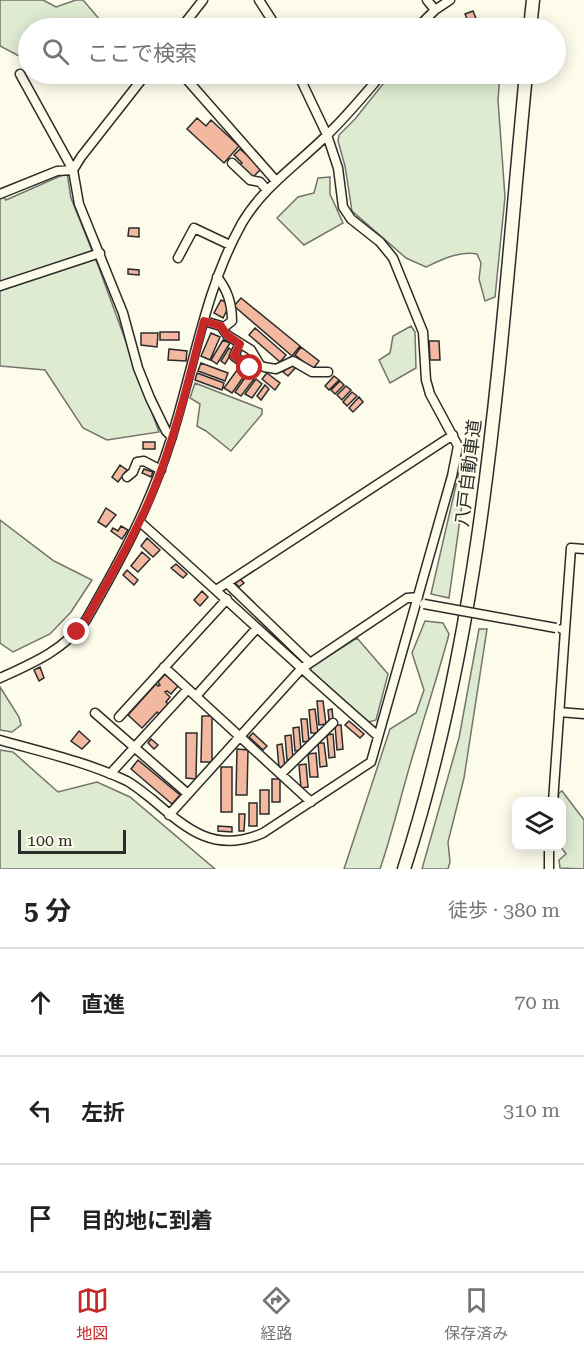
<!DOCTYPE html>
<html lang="ja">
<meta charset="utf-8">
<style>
:root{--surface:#fff;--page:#f2f2f2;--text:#222;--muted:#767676;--line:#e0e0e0;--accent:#c62828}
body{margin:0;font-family:"Roboto Serif","Noto Sans JP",serif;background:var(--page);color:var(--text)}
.controls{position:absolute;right:18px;bottom:18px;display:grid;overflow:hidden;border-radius:12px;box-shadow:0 3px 15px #0003}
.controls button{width:54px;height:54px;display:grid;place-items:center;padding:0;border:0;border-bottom:2px solid var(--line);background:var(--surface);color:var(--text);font:30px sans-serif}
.scale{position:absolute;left:18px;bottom:15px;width:108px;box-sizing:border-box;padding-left:6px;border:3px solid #2b2b2b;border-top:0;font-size:16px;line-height:21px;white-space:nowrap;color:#2b2b2b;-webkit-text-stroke:4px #fdfbea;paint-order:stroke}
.stop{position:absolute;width:18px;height:18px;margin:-14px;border:4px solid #c62828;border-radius:50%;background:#fff}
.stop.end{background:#c62828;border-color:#fff;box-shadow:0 2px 6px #0008}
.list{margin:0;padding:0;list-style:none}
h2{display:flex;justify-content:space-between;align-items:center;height:78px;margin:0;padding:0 24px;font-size:26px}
h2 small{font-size:20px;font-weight:400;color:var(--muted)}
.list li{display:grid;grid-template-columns:39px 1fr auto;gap:18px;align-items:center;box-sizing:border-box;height:108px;padding:0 24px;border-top:2px solid var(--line)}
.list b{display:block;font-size:22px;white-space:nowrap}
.list em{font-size:20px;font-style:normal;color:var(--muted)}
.icon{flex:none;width:33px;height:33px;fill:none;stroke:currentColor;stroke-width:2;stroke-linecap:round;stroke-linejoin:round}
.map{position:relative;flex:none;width:584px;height:869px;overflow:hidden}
.search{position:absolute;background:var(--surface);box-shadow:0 3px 15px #0003;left:18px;right:18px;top:18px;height:66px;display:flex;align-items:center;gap:15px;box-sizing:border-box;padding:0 21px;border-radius:33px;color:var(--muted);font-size:22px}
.sheet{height:402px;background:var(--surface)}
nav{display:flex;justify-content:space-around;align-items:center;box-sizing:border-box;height:84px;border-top:2px solid var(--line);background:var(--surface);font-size:16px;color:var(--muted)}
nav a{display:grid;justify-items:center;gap:3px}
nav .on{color:var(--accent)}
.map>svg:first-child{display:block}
.green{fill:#deebd1;stroke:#74746e;stroke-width:1.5}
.building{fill:#f2b8a0;stroke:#2b2b2b;stroke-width:1.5}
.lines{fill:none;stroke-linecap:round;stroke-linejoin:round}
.minor-casing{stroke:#2b2b2b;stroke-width:11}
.highway-casing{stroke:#2b2b2b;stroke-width:15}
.minor{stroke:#fdfbea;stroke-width:8}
.highway{stroke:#fdfbea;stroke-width:12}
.minor-bridge-casing{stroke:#2b2b2b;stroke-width:11;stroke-linecap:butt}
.minor-bridge{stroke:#fdfbea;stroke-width:8}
.route{stroke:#c62828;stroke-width:8}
.labels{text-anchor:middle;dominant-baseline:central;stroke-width:4.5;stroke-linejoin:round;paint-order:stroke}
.street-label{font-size:18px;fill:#2b2b2b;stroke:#fdfbea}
</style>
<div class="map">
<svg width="584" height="869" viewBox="0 0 584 869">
<rect width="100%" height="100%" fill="#fdfbea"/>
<path class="green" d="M 0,0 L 43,0 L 56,7 L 76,0 L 83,0 L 101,21 L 91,28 L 28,28 L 28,50 L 21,57 L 0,46 Z
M 391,74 L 500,74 L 498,100 L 505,197 L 495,297 L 485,301 L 479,279 L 481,263 L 477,254 C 459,251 443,259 426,267 L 406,258 L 352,211 L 345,166 L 338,141 L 339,135 L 355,119 Z
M 67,173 L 71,198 L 99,268 L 159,432 L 107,440 L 83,428 L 45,370 L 0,366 L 0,193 L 6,200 Z
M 330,177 L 330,194 L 343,223 L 304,245 L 277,218 L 298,197 L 314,193 L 318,178 Z
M 411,326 L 415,332 L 416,368 L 390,383 L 379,360 L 390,353 L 393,336 Z
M 195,383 L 262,409 L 262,414 L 231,451 L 206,431 L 197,426 L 200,404 L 190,398 Z
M 462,459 L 466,459 L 468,474 C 460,484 457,492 462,505 L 449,598 L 431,594 Z
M 0,520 L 54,561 L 92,580 L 71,612 L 50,634 L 13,652 L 0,643 Z
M 425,621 L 443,623 L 449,634 C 439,672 427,708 416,745 C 403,786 394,828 380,869 L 344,869 L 390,729 L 416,713 L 424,690 L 412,653 Z
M 479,629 L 487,629 L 464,778 L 448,842 L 450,862 L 448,869 L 422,869 L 459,738 Z
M 357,638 L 388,674 L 376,720 L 369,722 L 311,671 L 311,667 Z
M 0,687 L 19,717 L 21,725 L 12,732 L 0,730 Z
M 0,750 L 13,752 L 58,792 L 97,782 L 130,797 L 215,869 L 0,869 Z
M 562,791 L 584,820 L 584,869 L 560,868 L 559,860 L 566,854 L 561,847 L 562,802 L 558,801 L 559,793 Z"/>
<path class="building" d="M 473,11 L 480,28 L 471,28 L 465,14 Z
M 197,118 L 206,126 L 211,120 L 239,146 L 224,163 L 187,129 Z
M 240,149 L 262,168 L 252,178 L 239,165 L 242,163 L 234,155 Z
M 129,228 L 139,228 L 139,237 L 128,236 Z
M 128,269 L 139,270 L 139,275 L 128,274 Z
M 241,298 L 300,346 L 292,356 L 234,306 Z
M 221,300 L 230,304 L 223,318 L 214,313 Z
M 255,328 L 286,355 L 280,362 L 249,335 Z
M 160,332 L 179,332 L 179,340 L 160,340 Z
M 141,333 L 158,333 L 157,347 L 141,345 Z
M 211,333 L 220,337 L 210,360 L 201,356 Z
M 223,340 L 230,343 L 217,364 L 211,360 Z
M 429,341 L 439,341 L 440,360 L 430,360 Z
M 301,347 L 319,361 L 313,369 L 295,355 Z
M 229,348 L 233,351 L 225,364 L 221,361 Z
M 169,349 L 187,351 L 186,361 L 168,360 Z
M 293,362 L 297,366 L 288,376 L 283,372 Z
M 201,363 L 228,373 L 225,381 L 198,371 Z
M 240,366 L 247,372 L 232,393 L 224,388 Z
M 197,373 L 224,383 L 222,390 L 195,380 Z
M 267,373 L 280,383 L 275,390 L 262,379 Z
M 247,375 L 254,379 L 241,396 L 235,392 Z
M 334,376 L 339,380 L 329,390 L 325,386 Z
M 256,379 L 262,384 L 252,398 L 245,394 Z
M 340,381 L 344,385 L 335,394 L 331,390 Z
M 265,385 L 269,389 L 261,400 L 257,396 Z
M 346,386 L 351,390 L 342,400 L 337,395 Z
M 352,392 L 357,396 L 347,406 L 343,402 Z
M 359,397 L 363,402 L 353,412 L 349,408 Z
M 143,442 L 155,442 L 155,449 L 143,449 Z
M 120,465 L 127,470 L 118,482 L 112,477 Z
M 144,469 L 153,472 L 151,477 L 142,473 Z
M 106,508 L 116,515 L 106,527 L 98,522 Z
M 121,526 L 128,530 L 122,539 L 111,531 L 113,528 L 118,531 Z
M 147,538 L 160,550 L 153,557 L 141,546 Z
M 142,552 L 150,559 L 138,572 L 131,566 Z
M 176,564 L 187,574 L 183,578 L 171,568 Z
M 127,570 L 138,580 L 134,585 L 123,575 Z
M 240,579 L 244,583 L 239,587 L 235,583 Z
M 202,591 L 208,597 L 200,606 L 194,600 Z
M 40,667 L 44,678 L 39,681 L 34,670 Z
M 165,674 L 178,686 L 171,694 L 167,691 L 165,692 L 170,697 L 166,702 L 168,704 L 159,714 L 157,712 L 142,728 L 128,715 L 156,684 L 158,686 L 160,685 L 158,682 Z
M 317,701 L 323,701 L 326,724 L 319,725 Z
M 315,709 L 318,733 L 311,733 L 309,710 Z
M 332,709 L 333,719 L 329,720 L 328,710 Z
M 202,716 L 212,716 L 212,762 L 201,762 Z
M 301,719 L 307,719 L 309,741 L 303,742 Z
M 349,721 L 364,734 L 360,738 L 345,725 Z
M 335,725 L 341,725 L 343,749 L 337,750 Z
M 299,727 L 301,750 L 295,751 L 293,728 Z
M 79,731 L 90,741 L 82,749 L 71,741 Z
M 186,733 L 197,733 L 196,779 L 186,778 Z
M 253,733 L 267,746 L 263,750 L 249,737 Z
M 333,734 L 335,757 L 329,758 L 327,735 Z
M 291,735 L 293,759 L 287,760 L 285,736 Z
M 151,739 L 158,745 L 154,749 L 148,743 Z
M 318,743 L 324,743 L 327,766 L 320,767 Z
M 282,744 L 285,767 L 279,768 L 277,745 Z
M 237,749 L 248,750 L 247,795 L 236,795 Z
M 316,753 L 318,777 L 310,777 L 308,754 Z
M 138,760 L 180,795 L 172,804 L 131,769 Z
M 306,764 L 308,787 L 301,788 L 299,765 Z
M 221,767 L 232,767 L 232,812 L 221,812 Z
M 272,779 L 280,779 L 280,802 L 272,802 Z
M 260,790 L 269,790 L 269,814 L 260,814 Z
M 249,803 L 257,803 L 257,826 L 249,826 Z
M 239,814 L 245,814 L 244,831 L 239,831 Z
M 218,826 L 232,827 L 232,832 L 218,831 Z"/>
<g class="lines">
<g class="minor-casing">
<path id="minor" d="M 259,0 L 277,28
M 427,0 L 435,10
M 181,28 L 203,0
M 417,28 L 435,10 L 450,0
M 20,74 L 73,170 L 79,204 L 123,313 L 138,368 L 150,398 L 166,431 L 172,437
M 182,74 L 276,181
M 232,163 L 250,180 L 260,182 L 267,190
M 73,170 L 81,157 L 146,74
M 0,194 L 57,171 L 73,170
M 178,258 L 194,228 L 230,245
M 217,277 C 228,290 232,305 232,321 L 223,328
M 0,286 L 100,253
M 204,321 L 221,326 L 227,335 L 251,350 L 260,365 L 264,367 L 276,369 L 293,361 L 312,372 L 328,372
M 240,343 L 234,356 L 250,368 L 260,365
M 127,477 L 133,472 L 137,462 L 144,461 L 161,470
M 140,522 C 220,593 297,666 378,736
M 227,583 L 310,663
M 216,590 L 453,435
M 562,629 L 565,630 L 571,548 L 584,549
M 164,667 L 311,802
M 0,678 C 33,663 64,650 86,620 C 121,559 150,506 171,439 C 194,367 205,289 242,223 C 263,187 298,164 327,135 C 347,116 364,95 382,74
M 196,696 L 257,628
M 559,712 L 584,714
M 95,713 L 188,794
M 119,717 L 227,599
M 0,740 C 42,752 87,762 127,781 C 136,786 145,794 153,800 C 188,830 215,854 263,833 L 371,762 L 452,476 L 458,446 L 430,394 L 426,380 L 423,332 L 393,258 L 380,242 L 351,219 L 343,207 L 338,168 L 327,135 L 298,74
M 110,774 L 188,689
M 281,774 L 333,723
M 553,802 L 565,630
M 169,815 L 301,669 L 407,598 L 418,597
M 549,869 L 549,846"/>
</g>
<g class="highway-casing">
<path id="highway" d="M 530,28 L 533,0
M 404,869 C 487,612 500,341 526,74"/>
</g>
<use href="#minor" class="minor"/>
<use href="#highway" class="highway"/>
<g class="minor-bridge-casing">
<path id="minor-bridge" d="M 424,604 L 556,628"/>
</g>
<use href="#minor-bridge" class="minor-bridge"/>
</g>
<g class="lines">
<path class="route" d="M 77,632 L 86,620 C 110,577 136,534 154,489 C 176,435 189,377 204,321 L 221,326 L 227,335 L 240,344 L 234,356 L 250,368"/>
</g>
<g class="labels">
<g class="street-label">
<text transform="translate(468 473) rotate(-83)">八戸自動車道</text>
</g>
</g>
</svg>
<div class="controls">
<button><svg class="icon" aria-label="layers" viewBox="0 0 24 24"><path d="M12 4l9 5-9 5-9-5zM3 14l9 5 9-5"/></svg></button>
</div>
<div class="scale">100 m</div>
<div class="stop" style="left:250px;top:368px"></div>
<div class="stop end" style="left:77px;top:632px"></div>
<div class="search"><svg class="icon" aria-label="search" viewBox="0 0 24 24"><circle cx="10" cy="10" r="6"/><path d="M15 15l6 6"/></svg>ここで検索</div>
</div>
<section class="sheet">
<h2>5 分<small>徒歩 · 380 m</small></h2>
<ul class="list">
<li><svg class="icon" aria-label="ahead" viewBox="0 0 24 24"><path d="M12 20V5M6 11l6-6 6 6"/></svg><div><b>直進</b></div><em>70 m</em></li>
<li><svg class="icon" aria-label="left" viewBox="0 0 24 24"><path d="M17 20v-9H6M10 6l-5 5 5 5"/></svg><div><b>左折</b></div><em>310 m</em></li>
<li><svg class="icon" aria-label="arrive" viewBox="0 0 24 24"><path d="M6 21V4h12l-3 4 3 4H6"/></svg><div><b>目的地に到着</b></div></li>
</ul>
</section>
<nav>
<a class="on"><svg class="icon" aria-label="map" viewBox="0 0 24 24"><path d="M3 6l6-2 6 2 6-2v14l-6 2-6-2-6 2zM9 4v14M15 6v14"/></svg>地図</a>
<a><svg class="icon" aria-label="directions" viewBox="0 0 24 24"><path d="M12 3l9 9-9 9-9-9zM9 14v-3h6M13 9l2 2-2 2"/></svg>経路</a>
<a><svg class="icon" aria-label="saved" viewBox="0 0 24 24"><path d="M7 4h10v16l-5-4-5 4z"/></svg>保存済み</a>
</nav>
